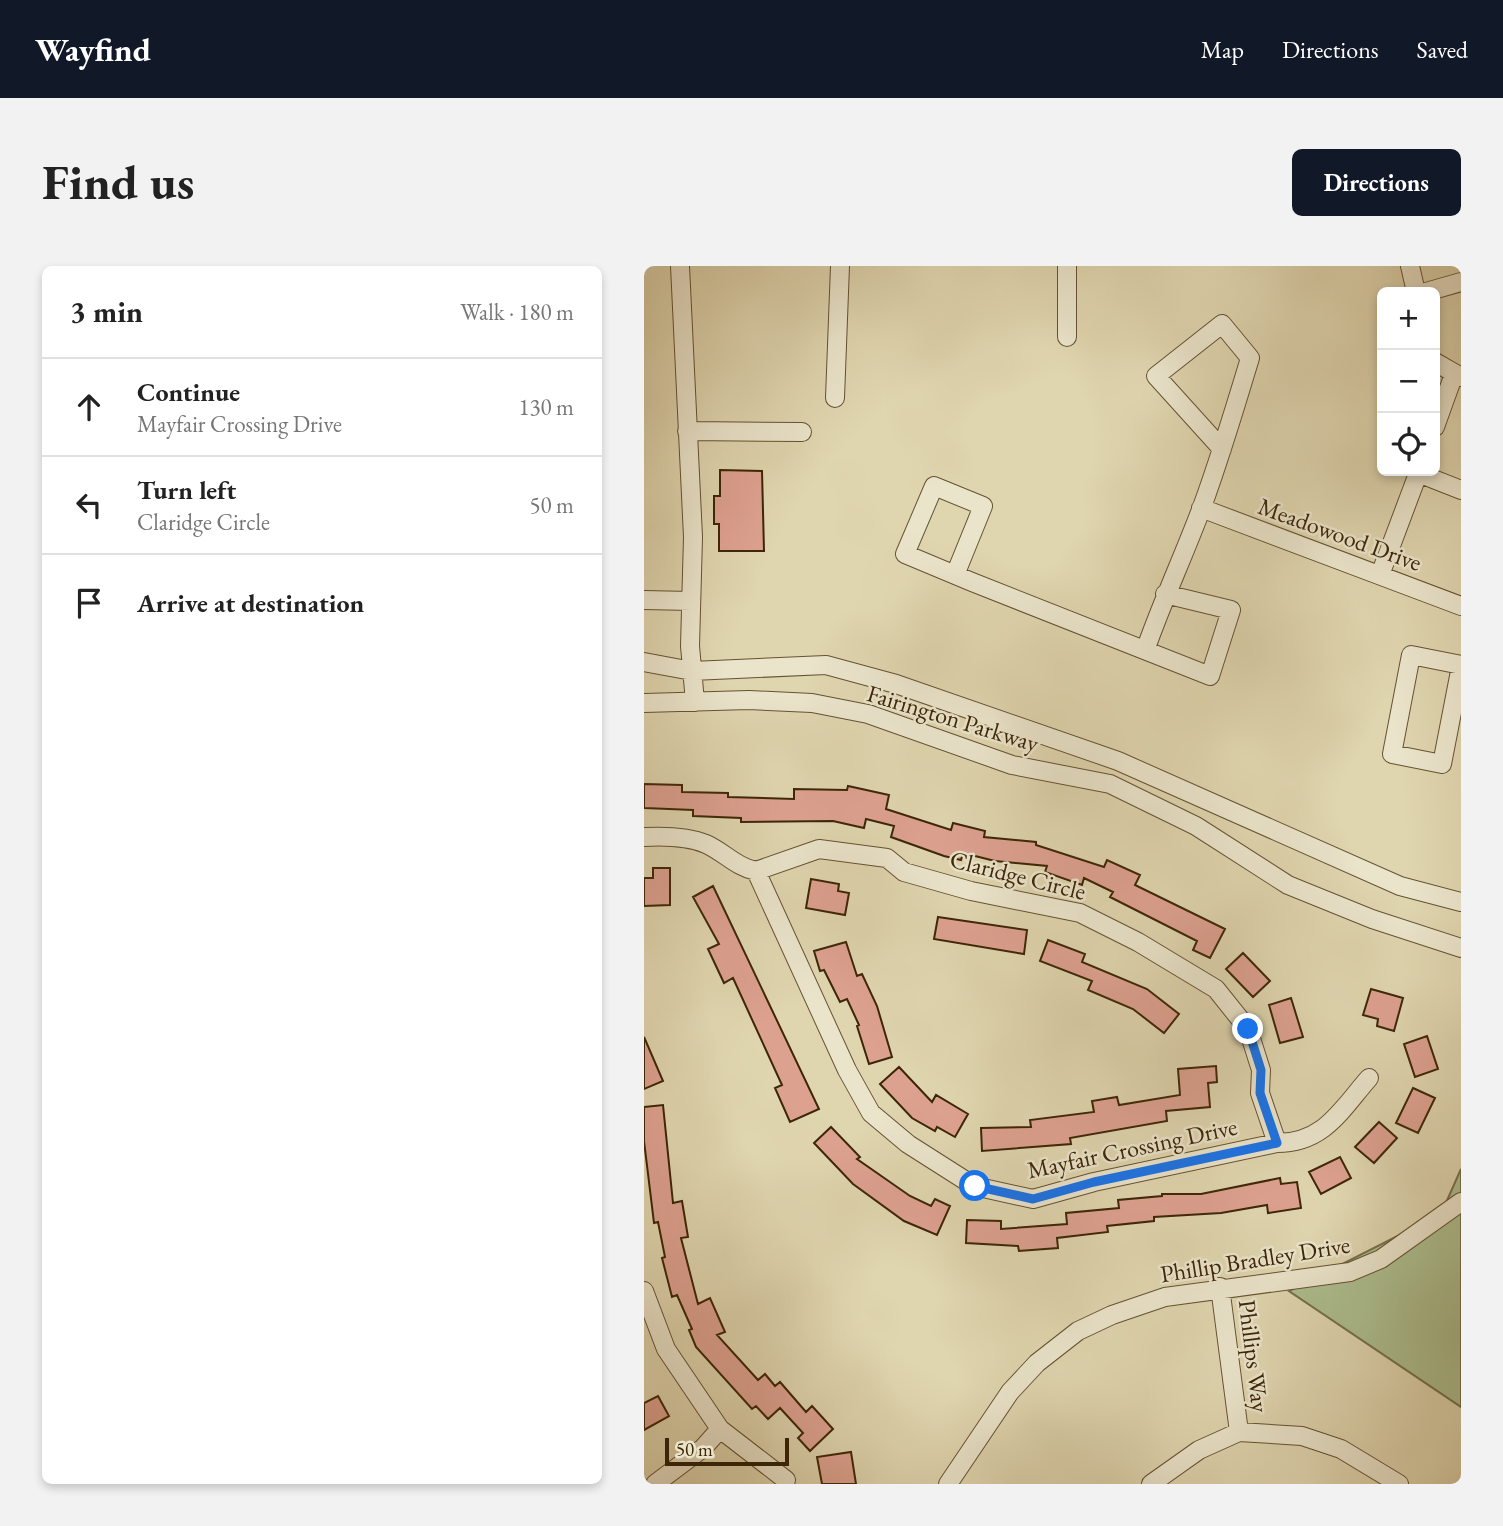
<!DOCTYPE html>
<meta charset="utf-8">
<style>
:root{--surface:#fff;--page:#f2f2f2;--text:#222;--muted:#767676;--line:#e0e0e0;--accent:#111827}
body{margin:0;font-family:"EB Garamond",serif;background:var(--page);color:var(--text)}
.controls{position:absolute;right:21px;top:21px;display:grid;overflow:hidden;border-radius:10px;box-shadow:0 4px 10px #0003}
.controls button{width:63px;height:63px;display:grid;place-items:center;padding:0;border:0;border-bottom:2px solid var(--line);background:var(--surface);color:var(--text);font:35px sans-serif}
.scale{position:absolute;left:21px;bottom:18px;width:124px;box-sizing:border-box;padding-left:7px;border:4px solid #3d2607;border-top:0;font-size:19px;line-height:24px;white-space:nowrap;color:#3d2607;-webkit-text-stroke:5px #eae4cb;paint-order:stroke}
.stop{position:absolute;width:21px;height:21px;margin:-16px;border:5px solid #1a73e8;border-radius:50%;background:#fff}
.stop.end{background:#1a73e8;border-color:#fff;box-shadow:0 2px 7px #0008}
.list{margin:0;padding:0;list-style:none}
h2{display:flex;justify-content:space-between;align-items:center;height:91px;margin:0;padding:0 28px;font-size:30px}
h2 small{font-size:23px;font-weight:400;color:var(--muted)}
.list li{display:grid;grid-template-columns:46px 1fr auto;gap:21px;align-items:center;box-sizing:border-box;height:98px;padding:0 28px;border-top:2px solid var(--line)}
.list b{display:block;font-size:26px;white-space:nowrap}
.list p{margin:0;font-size:23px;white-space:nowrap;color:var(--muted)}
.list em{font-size:23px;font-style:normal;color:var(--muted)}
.icon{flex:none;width:38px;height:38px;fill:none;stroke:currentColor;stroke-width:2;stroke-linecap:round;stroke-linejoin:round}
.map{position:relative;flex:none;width:817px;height:1218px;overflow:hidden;border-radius:10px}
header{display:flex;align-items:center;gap:42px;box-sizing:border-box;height:98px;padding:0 35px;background:var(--accent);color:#fff}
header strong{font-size:33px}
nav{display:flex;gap:38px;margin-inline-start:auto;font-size:24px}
.intro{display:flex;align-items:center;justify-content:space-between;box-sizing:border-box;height:168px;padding:0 42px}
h1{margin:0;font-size:49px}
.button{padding:18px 32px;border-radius:10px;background:var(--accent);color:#fff;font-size:24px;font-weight:700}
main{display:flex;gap:42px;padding:0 42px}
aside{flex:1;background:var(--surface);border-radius:10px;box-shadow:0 4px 10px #0003}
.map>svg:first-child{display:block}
.green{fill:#acbe8f;stroke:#74724b;stroke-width:2}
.building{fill:#dda190;stroke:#3d2607;stroke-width:2}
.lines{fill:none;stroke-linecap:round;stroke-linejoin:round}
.minor-casing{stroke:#665231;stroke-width:20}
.minor{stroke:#eae4cb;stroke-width:18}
.route{stroke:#1a73e8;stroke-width:9}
.labels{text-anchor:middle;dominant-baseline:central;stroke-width:5;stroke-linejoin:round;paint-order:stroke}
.street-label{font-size:24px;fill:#3d2607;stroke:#eae4cb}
</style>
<header>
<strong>Wayfind</strong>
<nav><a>Map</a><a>Directions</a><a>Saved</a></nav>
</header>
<div class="intro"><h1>Find us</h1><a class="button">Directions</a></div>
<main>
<aside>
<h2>3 min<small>Walk · 180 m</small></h2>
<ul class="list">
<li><svg class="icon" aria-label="ahead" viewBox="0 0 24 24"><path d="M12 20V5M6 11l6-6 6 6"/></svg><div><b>Continue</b><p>Mayfair Crossing Drive</p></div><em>130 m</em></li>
<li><svg class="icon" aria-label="left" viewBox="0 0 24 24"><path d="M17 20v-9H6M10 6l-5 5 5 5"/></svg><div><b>Turn left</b><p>Claridge Circle</p></div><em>50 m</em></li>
<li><svg class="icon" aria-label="arrive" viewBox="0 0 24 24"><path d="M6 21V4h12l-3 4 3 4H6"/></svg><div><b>Arrive at destination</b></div></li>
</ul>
</aside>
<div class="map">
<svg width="817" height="1218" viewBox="0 0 817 1218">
<rect width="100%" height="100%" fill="#dfd5af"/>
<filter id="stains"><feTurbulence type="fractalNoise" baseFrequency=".00286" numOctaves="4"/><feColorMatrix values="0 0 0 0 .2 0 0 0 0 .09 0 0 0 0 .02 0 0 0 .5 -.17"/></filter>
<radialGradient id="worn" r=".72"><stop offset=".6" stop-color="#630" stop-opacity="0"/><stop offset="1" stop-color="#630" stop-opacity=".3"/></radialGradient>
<path class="green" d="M 817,903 L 817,1141 L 645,1025 L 797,948 Z"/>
<path class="building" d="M 76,204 L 118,205 L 120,285 L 75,285 L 75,258 L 70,258 L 70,230 L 76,230 Z
M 0,518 L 38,519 L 38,526 L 84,527 L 84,531 L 150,533 L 150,523 L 203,524 L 204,520 L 245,529 L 242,543 L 307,564 L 309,557 L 341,565 L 340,571 L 392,576 L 392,579 L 460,601 L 463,594 L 496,609 L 491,619 L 581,663 L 566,692 L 549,684 L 553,675 L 466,631 L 469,626 L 440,612 L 438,619 L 401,606 L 403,600 L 351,595 L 319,587 L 317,594 L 300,590 L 247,571 L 250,560 L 222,553 L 220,562 L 189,555 L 97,556 L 97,552 L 49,550 L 49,544 L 0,542 Z
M 9,602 L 26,602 L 26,639 L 0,640 L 0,612 L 9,612 Z
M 167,613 L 195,618 L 194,625 L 205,627 L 201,649 L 162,642 Z
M 69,620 L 175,843 L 146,856 L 131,822 L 138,819 L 89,712 L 80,717 L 64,683 L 75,678 L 49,631 Z
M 294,651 L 383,664 L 380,688 L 290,673 Z
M 404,674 L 441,688 L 438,696 L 503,723 L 535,748 L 520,767 L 489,743 L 444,724 L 448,715 L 396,695 Z
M 202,676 L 213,710 L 218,708 L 233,740 L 248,791 L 225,798 L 213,760 L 215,759 L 203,733 L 196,736 L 180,704 L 176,705 L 170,685 Z
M 599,687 L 626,715 L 609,731 L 582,703 Z
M 727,723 L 759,732 L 750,765 L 733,760 L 734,753 L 719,749 Z
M 647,732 L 659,771 L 636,777 L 625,739 Z
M 783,770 L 794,803 L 771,811 L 760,778 Z
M 0,771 L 19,815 L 0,823 Z
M 572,800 L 573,816 L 564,817 L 566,841 L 522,845 L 523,855 L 426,872 L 427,878 L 338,885 L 337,862 L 387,861 L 386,854 L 450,846 L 448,835 L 473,831 L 475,839 L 536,829 L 534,803 Z
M 255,801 L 288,836 L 292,829 L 324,848 L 311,871 L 293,861 L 291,865 L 268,852 L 236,818 Z
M 769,822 L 791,832 L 774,867 L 752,857 Z
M 19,839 L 29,937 L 38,935 L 44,971 L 37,972 L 54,1038 L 66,1032 L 81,1066 L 73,1069 L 114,1114 L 121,1108 L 131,1120 L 136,1116 L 162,1146 L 168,1140 L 189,1163 L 166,1185 L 154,1172 L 159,1167 L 136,1142 L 124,1153 L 112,1140 L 108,1143 L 52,1081 L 45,1064 L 48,1063 L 33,1029 L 28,1031 L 18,992 L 21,991 L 14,956 L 10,957 L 0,875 L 0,841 Z
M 735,856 L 753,872 L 730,897 L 711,881 Z
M 187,861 L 216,891 L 213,893 L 266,930 L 287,940 L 291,933 L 306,940 L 293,969 L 260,955 L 209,918 L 170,877 Z
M 696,891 L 707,912 L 677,928 L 665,906 Z
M 636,912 L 637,918 L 653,916 L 657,942 L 624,947 L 623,939 L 577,947 L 510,951 L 510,955 L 463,960 L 464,966 L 413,972 L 414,982 L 375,985 L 374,980 L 322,977 L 323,954 L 357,955 L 357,963 L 423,958 L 422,947 L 475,942 L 474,934 L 518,930 L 518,928 L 557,928 Z
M 14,1130 L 25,1150 L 0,1164 L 0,1137 Z
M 207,1186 L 212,1218 L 178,1218 L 173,1191 Z"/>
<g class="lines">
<g class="minor-casing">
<path id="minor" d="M 36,0 L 49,271 L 46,380 L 51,436
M 766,0 L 772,26
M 782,26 L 817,16
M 423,71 L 423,0
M 791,96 L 817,111
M 191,132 L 196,0
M 791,161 L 810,108
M 43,165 L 158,166
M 774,207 L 817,224
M 557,242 L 817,340
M 311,309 L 339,240 L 290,220 L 261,288 L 328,316 L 566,410 L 587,344 L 521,328
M 736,309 L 775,205
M 0,334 L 47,335
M 502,382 C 519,334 540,289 558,241 C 576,192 591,142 606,92 L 578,58 L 512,110 L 578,183
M 0,396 L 48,405 L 182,399 L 252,418 L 474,495 L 756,620 L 817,636
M 817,399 L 767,389 L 748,488 L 798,498 L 817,400
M 0,437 L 105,434 L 168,437 L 224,448 L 368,499 L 466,518 L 552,560 L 644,619 L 728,653 L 817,682
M 0,571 C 20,570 43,570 62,578 C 80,586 92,601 112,605 L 203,804 L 227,847 L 264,878 L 330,920 L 389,933 L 450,916 L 633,877 C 680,877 697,844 725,812
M 112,605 L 175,583 L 243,592 L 260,606 L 327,625 L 436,647 L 494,676 L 572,723 L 604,763 L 617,804 L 616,827 L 633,877
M 576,1021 L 595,1166
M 0,1025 L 22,1083 L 76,1163 L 142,1214
M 11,1218 L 59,1182 L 76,1163
M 304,1218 L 366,1126 L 393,1097 L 434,1065 L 468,1049 L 521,1031 L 706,1006 L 737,993 L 817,936
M 507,1218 L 555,1184 L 595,1166 L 658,1170 L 697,1183 L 755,1218"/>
</g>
<use href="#minor" class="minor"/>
</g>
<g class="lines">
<path class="route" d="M 331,920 L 389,933 L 450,916 L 633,877 L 616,827 L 617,804 L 604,763"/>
</g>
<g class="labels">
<g class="street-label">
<text transform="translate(696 268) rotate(20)">Meadowood Drive</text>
<text transform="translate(309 452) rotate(17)">Fairington Parkway</text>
<text transform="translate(374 609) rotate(14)">Claridge Circle</text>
<text transform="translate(488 882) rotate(-12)">Mayfair Crossing Drive</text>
<text transform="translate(611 993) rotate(-9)">Phillip Bradley Drive</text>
<text transform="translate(610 1090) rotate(83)">Phillips Way</text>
</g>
</g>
<rect width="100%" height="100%" filter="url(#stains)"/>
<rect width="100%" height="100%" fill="url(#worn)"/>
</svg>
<div class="controls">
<button>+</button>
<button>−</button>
<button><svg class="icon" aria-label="locate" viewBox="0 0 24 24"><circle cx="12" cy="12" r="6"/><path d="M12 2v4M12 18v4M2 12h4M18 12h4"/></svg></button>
</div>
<div class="scale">50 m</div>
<div class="stop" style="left:331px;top:920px"></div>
<div class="stop end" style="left:604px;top:763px"></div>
</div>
</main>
